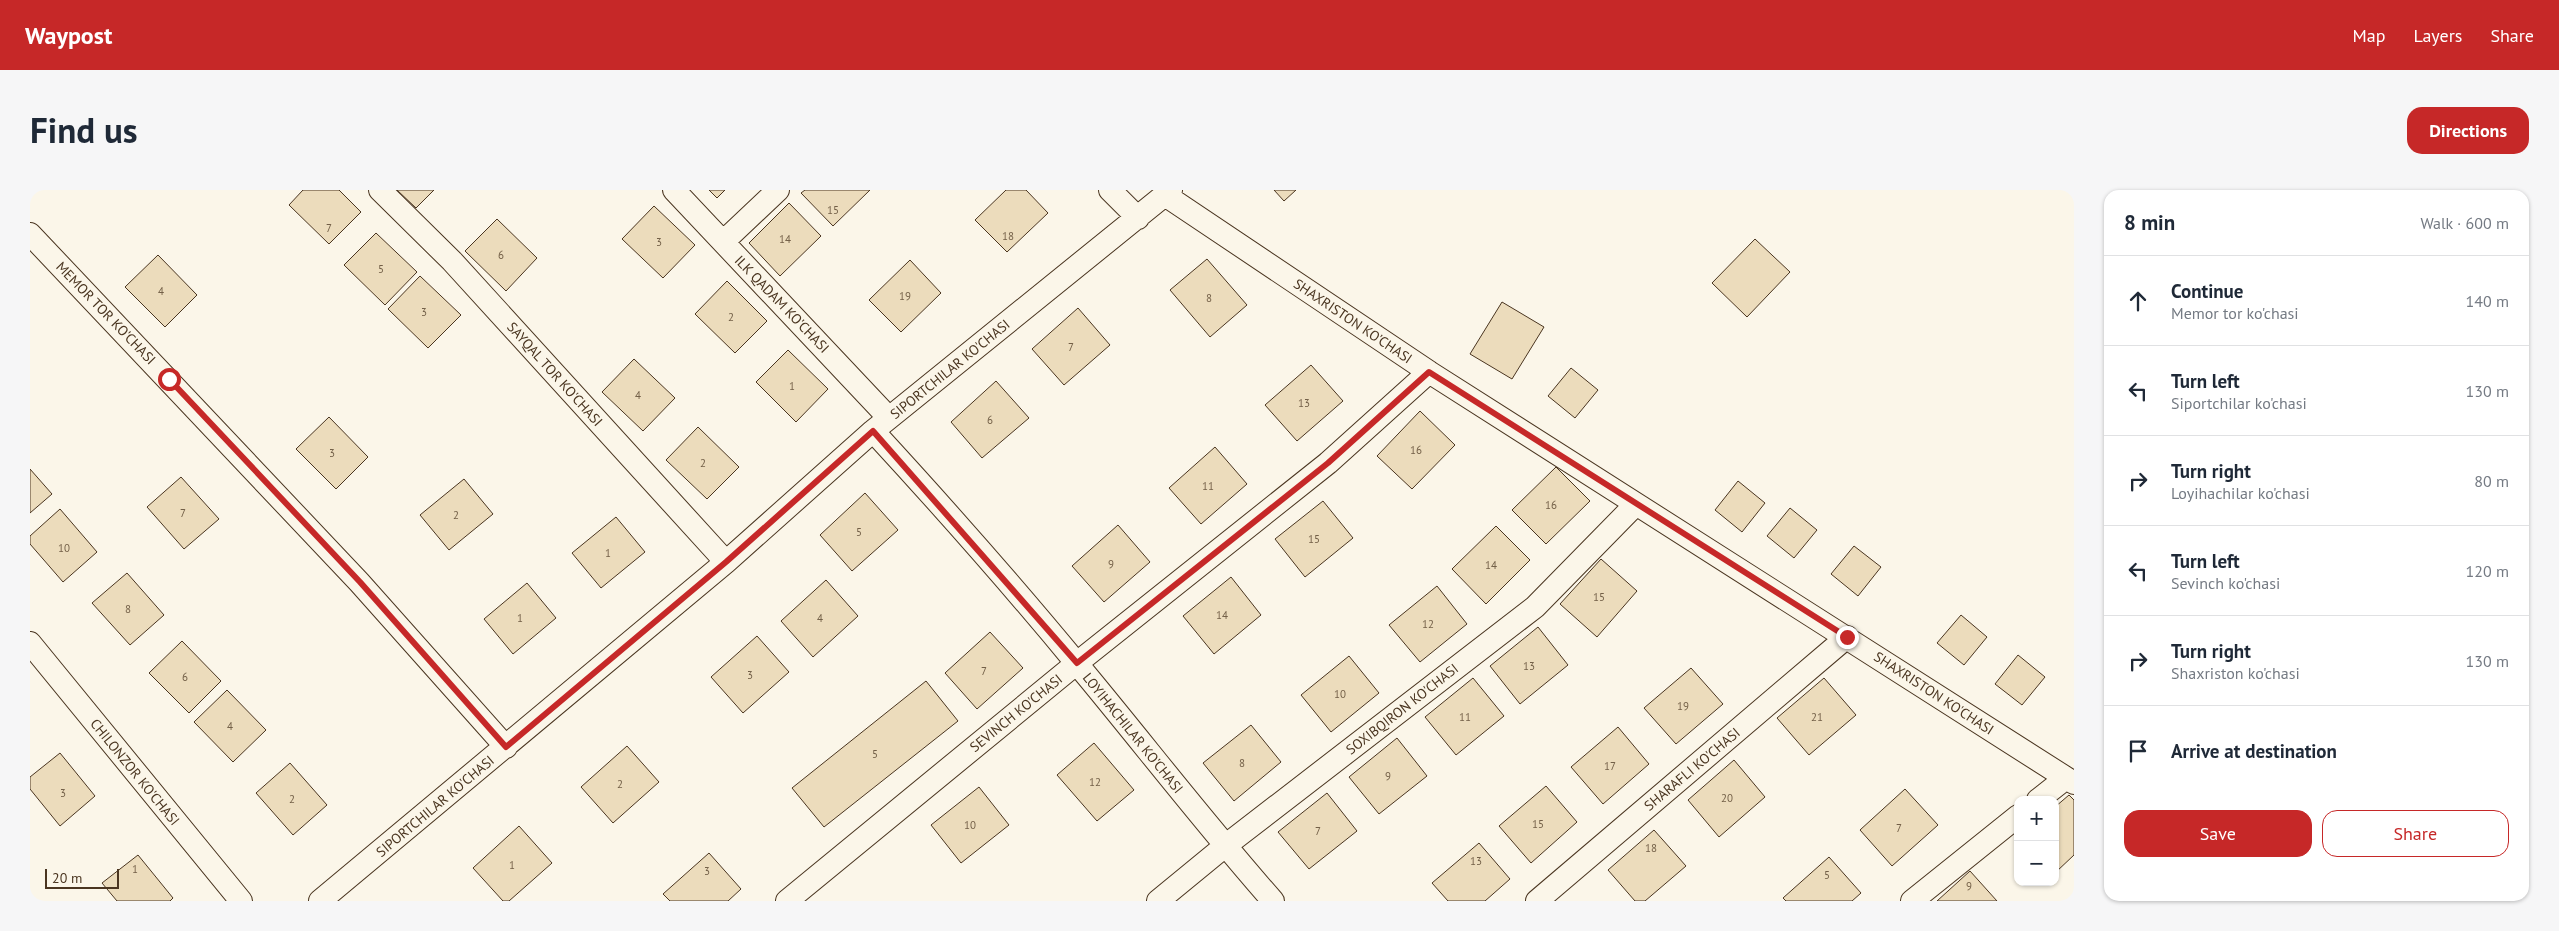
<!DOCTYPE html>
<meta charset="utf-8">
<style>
:root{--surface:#fff;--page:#f6f6f7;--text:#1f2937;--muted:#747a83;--line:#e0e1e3;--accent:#c62828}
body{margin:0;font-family:"PT Sans",sans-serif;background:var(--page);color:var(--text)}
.controls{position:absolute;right:15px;bottom:15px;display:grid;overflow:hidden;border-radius:10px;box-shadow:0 1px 4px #0004}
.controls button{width:45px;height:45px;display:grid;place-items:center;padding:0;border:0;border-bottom:1px solid var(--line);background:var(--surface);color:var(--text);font:25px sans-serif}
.scale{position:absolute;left:15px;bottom:12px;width:74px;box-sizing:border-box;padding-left:5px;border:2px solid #4a3520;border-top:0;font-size:14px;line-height:18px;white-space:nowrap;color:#4a3520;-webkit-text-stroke:4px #fbf6e9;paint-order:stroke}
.stop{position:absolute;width:15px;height:15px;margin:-11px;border:4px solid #c62828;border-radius:50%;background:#fff}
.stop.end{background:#c62828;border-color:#fff;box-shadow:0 1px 5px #0008}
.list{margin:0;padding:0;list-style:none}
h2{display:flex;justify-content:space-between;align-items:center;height:65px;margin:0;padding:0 20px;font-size:21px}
h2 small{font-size:16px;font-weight:400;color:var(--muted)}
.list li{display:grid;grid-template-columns:32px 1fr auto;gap:15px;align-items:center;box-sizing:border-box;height:90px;padding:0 20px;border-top:1px solid var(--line)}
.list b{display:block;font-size:19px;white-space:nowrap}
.list p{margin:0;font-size:16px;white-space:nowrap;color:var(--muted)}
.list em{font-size:16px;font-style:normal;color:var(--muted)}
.actions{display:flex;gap:10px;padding:15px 20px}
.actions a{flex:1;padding:11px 0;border:1px solid var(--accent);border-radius:15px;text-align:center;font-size:18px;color:var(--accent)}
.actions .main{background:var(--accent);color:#fff}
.icon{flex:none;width:28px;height:28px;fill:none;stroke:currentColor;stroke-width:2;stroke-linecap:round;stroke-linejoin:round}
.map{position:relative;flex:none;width:2044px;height:711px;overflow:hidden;border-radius:15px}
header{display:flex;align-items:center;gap:30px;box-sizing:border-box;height:70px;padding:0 25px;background:var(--accent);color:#fff}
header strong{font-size:24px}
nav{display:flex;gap:28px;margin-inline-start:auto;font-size:18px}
.intro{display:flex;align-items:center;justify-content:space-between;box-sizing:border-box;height:120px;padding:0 30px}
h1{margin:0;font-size:35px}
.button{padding:12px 22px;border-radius:15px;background:var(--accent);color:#fff;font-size:18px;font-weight:700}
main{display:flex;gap:30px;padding:0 30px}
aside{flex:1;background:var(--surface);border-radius:15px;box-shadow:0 1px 4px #0004}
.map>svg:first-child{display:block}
.building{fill:#ecdcbc;stroke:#4a3520}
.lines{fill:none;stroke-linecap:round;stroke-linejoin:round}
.street-casing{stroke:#4a3520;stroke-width:24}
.street{stroke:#fbf6e9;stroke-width:22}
.route{stroke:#c62828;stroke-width:6}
.labels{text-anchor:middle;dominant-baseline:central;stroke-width:4;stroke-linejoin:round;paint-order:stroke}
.number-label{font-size:11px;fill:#725f47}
.street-label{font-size:14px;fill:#4a3520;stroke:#fbf6e9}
</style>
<header>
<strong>Waypost</strong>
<nav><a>Map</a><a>Layers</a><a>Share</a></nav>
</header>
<div class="intro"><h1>Find us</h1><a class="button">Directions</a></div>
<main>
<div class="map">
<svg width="2044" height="711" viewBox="0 0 2044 711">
<rect width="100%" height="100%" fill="#fbf6e9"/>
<path class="building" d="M 273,0 L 309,0 L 331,22 L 299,54 L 259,15 Z
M 367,0 L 404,0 L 386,18 Z
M 679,0 L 695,0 L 687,8 Z
M 775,0 L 840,0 L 803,36 L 771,3 Z
M 976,0 L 996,0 L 1018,23 L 977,62 L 945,30 Z
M 1244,0 L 1266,0 L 1254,11 Z
M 759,13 L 791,46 L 750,86 L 719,53 Z
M 624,16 L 665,55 L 633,88 L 592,49 Z
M 467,29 L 507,68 L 476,101 L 435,61 Z
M 346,43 L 387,82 L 355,115 L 314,75 Z
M 1725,49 L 1760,82 L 1717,127 L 1682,93 Z
M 128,65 L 167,105 L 135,137 L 95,97 Z
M 1177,69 L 1217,115 L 1180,147 L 1140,100 Z
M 880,70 L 911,103 L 871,142 L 839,110 Z
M 390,86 L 431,125 L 398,158 L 358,119 Z
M 697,91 L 737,131 L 705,163 L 665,124 Z
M 1472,112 L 1514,137 L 1482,189 L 1440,164 Z
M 1048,118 L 1080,155 L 1034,195 L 1002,159 Z
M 758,160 L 798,199 L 766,232 L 726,192 Z
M 604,169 L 645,208 L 613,241 L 572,202 Z
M 1281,175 L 1313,211 L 1267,251 L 1235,215 Z
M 1541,178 L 1568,200 L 1545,228 L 1518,206 Z
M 966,191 L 999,228 L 952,268 L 921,232 Z
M 1390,221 L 1425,255 L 1382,299 L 1347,266 Z
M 299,227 L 338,267 L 306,299 L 266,259 Z
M 668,237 L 709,277 L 677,309 L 636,270 Z
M 1185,257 L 1217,294 L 1171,334 L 1139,298 Z
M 1526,277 L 1560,311 L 1516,354 L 1482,320 Z
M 0,279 L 22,304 L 0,323 Z
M 151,287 L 189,329 L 154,359 L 117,317 Z
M 434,289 L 463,324 L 419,360 L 390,325 Z
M 1708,291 L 1735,313 L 1712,342 L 1685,320 Z
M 835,303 L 868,340 L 822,381 L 790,345 Z
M 1293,311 L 1323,348 L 1275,387 L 1245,349 Z
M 1760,318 L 1787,340 L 1764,368 L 1737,346 Z
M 30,319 L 67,362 L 33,392 L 0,354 L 0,346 Z
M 586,327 L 615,362 L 571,398 L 542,363 Z
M 1088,335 L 1120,372 L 1074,412 L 1042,376 Z
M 1466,336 L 1500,370 L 1456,414 L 1422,379 Z
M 1824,356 L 1851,377 L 1828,406 L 1801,384 Z
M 1571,369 L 1607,401 L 1567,447 L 1530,414 Z
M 97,383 L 134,425 L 100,455 L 62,413 Z
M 1201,387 L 1231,425 L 1184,464 L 1153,426 Z
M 796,390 L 828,426 L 783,467 L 751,431 Z
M 497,393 L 526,428 L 483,464 L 454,429 Z
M 1407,396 L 1437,434 L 1390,472 L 1359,435 Z
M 1931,425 L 1957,447 L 1934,475 L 1907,453 Z
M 1508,437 L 1538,475 L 1490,514 L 1460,476 Z
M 960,442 L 993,478 L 947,519 L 915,483 Z
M 727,446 L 759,482 L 713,523 L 681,487 Z
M 152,451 L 191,491 L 159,523 L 119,483 Z
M 1988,465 L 2015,487 L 1992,515 L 1965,494 Z
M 1319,466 L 1349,503 L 1301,542 L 1271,505 Z
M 1661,478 L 1693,514 L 1646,554 L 1614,518 Z
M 1443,488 L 1474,526 L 1426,565 L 1395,527 Z
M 1794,488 L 1826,525 L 1779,565 L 1747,528 Z
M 896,491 L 928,531 L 794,637 L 762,598 Z
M 197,500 L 236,540 L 203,572 L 164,532 Z
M 1221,535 L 1251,572 L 1204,611 L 1173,573 Z
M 1588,537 L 1619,574 L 1573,614 L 1541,577 Z
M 1367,548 L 1397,586 L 1349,624 L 1319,587 Z
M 1064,553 L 1104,600 L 1067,631 L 1027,585 Z
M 597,556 L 629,592 L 583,633 L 551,597 Z
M 30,563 L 65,606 L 30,636 L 0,599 L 0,587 Z
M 1704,570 L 1735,607 L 1689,647 L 1658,610 Z
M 260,573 L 297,615 L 263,645 L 226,603 Z
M 1516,596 L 1547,632 L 1501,673 L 1469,636 Z
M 949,597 L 979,635 L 931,673 L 901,635 Z
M 1875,599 L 1908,635 L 1862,676 L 1830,640 Z
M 1297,603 L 1327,641 L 1279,679 L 1248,642 Z
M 2039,605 L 2044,610 L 2044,665 L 2026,682 L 2025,617 Z
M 489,636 L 522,673 L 479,711 L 473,711 L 443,678 Z
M 1624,640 L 1656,676 L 1615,711 L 1605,711 L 1578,680 Z
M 1449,653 L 1480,689 L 1455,711 L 1418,711 L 1402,693 Z
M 679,663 L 711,699 L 698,711 L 640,711 L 633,704 Z
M 108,665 L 143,708 L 140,711 L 87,711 L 72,693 Z
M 1799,667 L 1831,703 L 1822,711 L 1756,711 L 1753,708 Z
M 1940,681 L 1967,711 L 1907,711 Z"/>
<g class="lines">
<g class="street-casing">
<path id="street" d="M 350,0 L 422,71 L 696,372
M 644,0 L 859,228
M 1080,0 L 1108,28
M 1135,5 L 1399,182 L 2044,593
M 0,44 L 329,392 L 476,557
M 693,52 L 748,0
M 843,241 C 913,317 982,395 1048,475 C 1113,553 1175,634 1243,711
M 0,453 L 211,711
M 2008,610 L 2036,588
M 290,711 L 696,372 L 843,241 L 1141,0
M 757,711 L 1047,473 L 1298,273 L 1399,182
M 1128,711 L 1195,656 L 1505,417 L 1605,315
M 1507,711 L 1817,447
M 1882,711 L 1988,626"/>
</g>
<use href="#street" class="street"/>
</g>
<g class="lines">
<path class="route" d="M 139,189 L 330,392 L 476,557 L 696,372 L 843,241 L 1047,473 L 1298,273 L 1399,182 L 1817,447"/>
</g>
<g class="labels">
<g class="number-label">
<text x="803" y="20">15</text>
<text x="299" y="38">7</text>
<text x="978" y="46">18</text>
<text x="755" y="49">14</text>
<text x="629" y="52">3</text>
<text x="471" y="65">6</text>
<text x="351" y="79">5</text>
<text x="131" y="101">4</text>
<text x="875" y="106">19</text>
<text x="1179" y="108">8</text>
<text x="394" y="122">3</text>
<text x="701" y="127">2</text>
<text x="1041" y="157">7</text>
<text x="762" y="196">1</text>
<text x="608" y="205">4</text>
<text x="1274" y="213">13</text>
<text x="960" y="230">6</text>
<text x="1386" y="260">16</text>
<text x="302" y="263">3</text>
<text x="673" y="273">2</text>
<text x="1178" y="296">11</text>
<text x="1521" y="315">16</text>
<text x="153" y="323">7</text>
<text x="426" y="325">2</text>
<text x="829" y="342">5</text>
<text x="1284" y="349">15</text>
<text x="34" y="358">10</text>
<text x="578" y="363">1</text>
<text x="1081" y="374">9</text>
<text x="1461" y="375">14</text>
<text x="1569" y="407">15</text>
<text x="98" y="419">8</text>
<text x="1192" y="425">14</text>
<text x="490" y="428">1</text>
<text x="790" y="428">4</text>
<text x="1398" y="434">12</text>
<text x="1499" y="476">13</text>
<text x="954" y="481">7</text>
<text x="720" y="485">3</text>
<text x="155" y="487">6</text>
<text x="1310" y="504">10</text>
<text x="1653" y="516">19</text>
<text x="1435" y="527">11</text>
<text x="1787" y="527">21</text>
<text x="200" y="536">4</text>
<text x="845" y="564">5</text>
<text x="1212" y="573">8</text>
<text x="1580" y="576">17</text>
<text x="1358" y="586">9</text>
<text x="1065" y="592">12</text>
<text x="590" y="594">2</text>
<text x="33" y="603">3</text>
<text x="1697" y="608">20</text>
<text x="262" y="609">2</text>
<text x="1508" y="634">15</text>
<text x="940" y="635">10</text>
<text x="1869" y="638">7</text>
<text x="1288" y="641">7</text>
<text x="1621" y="658">18</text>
<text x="1446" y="671">13</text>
<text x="482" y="675">1</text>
<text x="105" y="679">1</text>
<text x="677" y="681">3</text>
<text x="1797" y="685">5</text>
<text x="1939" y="696">9</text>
</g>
<g class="street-label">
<text transform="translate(752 114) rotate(46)">ILK QADAM KO'CHASI</text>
<text transform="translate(76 123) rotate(46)">MEMOR TOR KO'CHASI</text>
<text transform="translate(1323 131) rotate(34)">SHAXRISTON KO'CHASI</text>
<text transform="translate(920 179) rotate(-39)">SIPORTCHILAR KO'CHASI</text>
<text transform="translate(525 184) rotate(48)">SAYQAL TOR KO'CHASI</text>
<text transform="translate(1904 503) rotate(33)">SHAXRISTON KO'CHASI</text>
<text transform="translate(1372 519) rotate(-38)">SOXIBQIRON KO'CHASI</text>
<text transform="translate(986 523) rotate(-39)">SEVINCH KO'CHASI</text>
<text transform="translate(1103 543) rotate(51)">LOYIHACHILAR KO'CHASI</text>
<text transform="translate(1662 579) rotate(-40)">SHARAFLI KO'CHASI</text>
<text transform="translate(105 582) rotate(51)">CHILONZOR KO'CHASI</text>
<text transform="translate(405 616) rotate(-40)">SIPORTCHILAR KO'CHASI</text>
</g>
</g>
</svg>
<div class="controls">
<button>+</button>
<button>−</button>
</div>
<div class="scale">20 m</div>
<div class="stop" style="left:139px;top:189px"></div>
<div class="stop end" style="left:1817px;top:447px"></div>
</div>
<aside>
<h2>8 min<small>Walk · 600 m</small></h2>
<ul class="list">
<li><svg class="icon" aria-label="ahead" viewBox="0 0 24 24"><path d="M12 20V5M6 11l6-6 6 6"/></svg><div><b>Continue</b><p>Memor tor ko'chasi</p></div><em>140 m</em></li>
<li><svg class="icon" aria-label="left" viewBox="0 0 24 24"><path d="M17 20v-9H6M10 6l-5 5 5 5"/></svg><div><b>Turn left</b><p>Siportchilar ko'chasi</p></div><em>130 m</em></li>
<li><svg class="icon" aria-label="right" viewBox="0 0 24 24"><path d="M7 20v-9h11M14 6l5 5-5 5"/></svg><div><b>Turn right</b><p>Loyihachilar ko'chasi</p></div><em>80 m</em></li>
<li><svg class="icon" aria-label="left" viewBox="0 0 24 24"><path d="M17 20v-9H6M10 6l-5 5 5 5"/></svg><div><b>Turn left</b><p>Sevinch ko'chasi</p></div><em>120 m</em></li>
<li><svg class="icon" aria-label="right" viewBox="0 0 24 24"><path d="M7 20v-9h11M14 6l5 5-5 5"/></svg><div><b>Turn right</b><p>Shaxriston ko'chasi</p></div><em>130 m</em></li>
<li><svg class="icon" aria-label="arrive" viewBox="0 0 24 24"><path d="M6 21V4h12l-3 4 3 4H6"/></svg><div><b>Arrive at destination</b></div></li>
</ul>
<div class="actions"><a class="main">Save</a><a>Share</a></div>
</aside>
</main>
